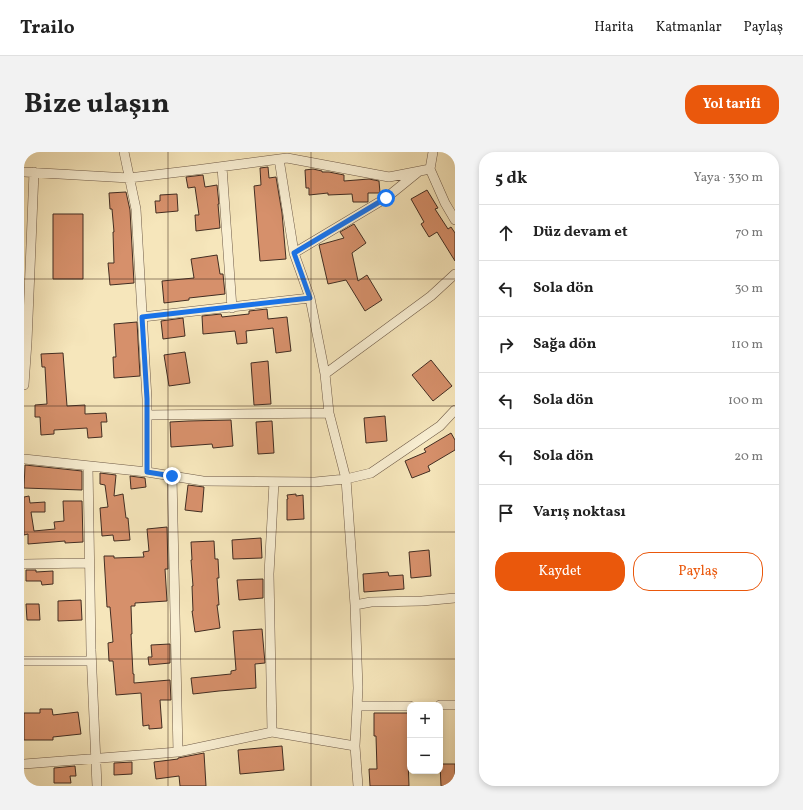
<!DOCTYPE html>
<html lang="tr">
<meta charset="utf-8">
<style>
:root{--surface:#fff;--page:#f2f2f2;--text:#222;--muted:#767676;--line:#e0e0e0;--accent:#ea580c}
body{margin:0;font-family:Vollkorn,serif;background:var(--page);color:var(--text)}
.controls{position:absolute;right:12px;bottom:12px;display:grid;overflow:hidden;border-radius:8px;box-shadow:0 2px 6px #0003}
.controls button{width:36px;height:36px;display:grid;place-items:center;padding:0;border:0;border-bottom:1px solid var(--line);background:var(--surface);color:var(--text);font:20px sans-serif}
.stop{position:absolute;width:12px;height:12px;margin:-9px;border:3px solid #1a73e8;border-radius:50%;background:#fff}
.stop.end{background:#1a73e8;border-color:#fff;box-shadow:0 1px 4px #0008}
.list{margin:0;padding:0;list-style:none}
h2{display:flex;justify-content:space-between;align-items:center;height:52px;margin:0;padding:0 16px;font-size:17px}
h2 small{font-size:13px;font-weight:400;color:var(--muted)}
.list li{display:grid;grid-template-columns:26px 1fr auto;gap:12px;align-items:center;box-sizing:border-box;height:56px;padding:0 16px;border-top:1px solid var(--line)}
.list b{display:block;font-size:15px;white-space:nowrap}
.list em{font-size:13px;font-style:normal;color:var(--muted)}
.actions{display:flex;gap:8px;padding:12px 16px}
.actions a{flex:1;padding:9px 0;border:1px solid var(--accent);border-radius:16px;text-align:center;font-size:14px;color:var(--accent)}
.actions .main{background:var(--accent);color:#fff}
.icon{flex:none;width:22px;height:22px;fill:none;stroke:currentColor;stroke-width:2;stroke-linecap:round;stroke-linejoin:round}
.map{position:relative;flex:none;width:431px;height:634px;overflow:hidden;border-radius:16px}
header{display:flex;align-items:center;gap:24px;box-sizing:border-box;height:56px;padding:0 20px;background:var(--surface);border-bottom:1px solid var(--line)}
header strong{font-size:19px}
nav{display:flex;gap:22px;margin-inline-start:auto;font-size:14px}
.intro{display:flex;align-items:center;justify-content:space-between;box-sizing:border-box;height:96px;padding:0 24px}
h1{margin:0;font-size:28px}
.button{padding:10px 18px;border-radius:16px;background:var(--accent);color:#fff;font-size:14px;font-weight:700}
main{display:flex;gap:24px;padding:0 24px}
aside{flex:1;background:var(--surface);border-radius:16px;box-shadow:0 2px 6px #0003}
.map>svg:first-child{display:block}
.building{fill:#d6906b;stroke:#422d22}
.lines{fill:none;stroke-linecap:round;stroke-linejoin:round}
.minor-casing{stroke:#6f5b48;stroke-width:10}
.minor{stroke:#f9efd3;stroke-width:9}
.route{stroke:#1a73e8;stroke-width:5}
.grid{fill:none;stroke:#422d22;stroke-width:1;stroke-opacity:0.55}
</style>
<header>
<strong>Trailo</strong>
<nav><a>Harita</a><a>Katmanlar</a><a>Paylaş</a></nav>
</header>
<div class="intro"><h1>Bize ulaşın</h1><a class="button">Yol tarifi</a></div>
<main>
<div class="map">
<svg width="431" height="634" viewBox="0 0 431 634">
<rect width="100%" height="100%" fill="#f6e6bb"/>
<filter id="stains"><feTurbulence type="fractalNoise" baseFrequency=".005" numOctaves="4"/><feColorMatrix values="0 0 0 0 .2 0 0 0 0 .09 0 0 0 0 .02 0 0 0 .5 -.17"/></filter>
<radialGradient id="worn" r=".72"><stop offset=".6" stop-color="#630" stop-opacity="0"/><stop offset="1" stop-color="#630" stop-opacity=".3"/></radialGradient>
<path class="building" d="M 244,15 L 245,26 L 252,25 L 258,61 L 262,107 L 236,109 L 230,34 L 237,33 L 236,16 Z
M 289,17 L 298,19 L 298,20 L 305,20 L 320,23 L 320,29 L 345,27 L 355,29 L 356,41 L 344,41 L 344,50 L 329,50 L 328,42 L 304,43 L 304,41 L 285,43 L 285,36 L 282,36 L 281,18 Z
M 179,23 L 181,35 L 193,33 L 195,52 L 194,52 L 196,76 L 172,79 L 171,63 L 175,63 L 171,35 L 164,36 L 162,25 Z
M 403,38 L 414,56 L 411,57 L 424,77 L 427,75 L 431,81 L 431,109 L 413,80 L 405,85 L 397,72 L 400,70 L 387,47 Z
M 102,40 L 106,58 L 110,131 L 86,133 L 84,111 L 90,111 L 89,80 L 90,80 L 88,57 L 86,57 L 85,41 Z
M 153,42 L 154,59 L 132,61 L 131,49 L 136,49 L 136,43 Z
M 29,62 L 59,62 L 59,127 L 29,127 Z
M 330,72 L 342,91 L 328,101 L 334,129 L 343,123 L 358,148 L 341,159 L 322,128 L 304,132 L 295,93 L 320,86 L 316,80 Z
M 193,103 L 196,122 L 199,122 L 201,142 L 165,146 L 165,148 L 140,151 L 138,129 L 170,126 L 167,107 Z
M 243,157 L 244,167 L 263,165 L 267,199 L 252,201 L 249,176 L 222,179 L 223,191 L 213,192 L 211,179 L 179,182 L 178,164 L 197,162 L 198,165 L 225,162 L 225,159 Z
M 159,166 L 161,184 L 139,187 L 137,169 Z
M 113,170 L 116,224 L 90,226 L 89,205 L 92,205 L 90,172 Z
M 161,200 L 166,231 L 145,234 L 140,203 Z
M 39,201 L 43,254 L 61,253 L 61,262 L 82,261 L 83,270 L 77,270 L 78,285 L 64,286 L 63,276 L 30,278 L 30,282 L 17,283 L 16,265 L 11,265 L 11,253 L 23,252 L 21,215 L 18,215 L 17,202 Z
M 407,208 L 428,234 L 409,249 L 388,223 Z
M 244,209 L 247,252 L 230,253 L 227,211 Z
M 361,264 L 363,289 L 342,291 L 340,266 Z
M 207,268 L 209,294 L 189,296 L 188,292 L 147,295 L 146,270 L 164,269 Z
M 248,269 L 250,301 L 234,302 L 232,270 Z
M 427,281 L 431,288 L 431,298 L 404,314 L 406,319 L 388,326 L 381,309 L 402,300 L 400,297 Z
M 1,313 L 58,319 L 58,338 L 0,336 Z
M 76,321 L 92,323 L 90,344 L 99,342 L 102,366 L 104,366 L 106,388 L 90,389 L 89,383 L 78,384 L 76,356 L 84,355 L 81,333 L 76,332 Z
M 106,324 L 121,326 L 122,335 L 107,337 Z
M 164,333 L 180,335 L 178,360 L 161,358 Z
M 272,342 L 272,344 L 279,343 L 280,367 L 263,368 L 263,347 L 264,347 L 263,343 Z
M 5,344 L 6,351 L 21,350 L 21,360 L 7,360 L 10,379 L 31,377 L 30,370 L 40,369 L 39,349 L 58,349 L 59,390 L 41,391 L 41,389 L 4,392 L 4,382 L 0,383 L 0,345 Z
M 143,375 L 144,417 L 141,417 L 143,449 L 111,451 L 111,454 L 107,454 L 108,482 L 107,482 L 109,522 L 110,522 L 110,531 L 146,528 L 147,548 L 136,548 L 138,576 L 125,577 L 125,573 L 119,574 L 117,541 L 92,543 L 89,509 L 85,509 L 84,491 L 89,490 L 86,455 L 83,455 L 80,404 L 90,404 L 90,406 L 120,405 L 119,400 L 125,399 L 123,377 Z
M 237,386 L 238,406 L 209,407 L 208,388 Z
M 190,389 L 191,407 L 194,407 L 195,426 L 193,426 L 195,453 L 193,453 L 196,476 L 171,480 L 168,459 L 169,459 L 168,434 L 169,434 L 167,408 L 168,408 L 167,390 Z
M 405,398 L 407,424 L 387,426 L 385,400 Z
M 2,418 L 12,418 L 12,420 L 29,419 L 29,432 L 18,433 L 17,429 L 2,429 Z
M 364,420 L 365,424 L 379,423 L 380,437 L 340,440 L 339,422 Z
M 239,427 L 239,446 L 215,448 L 213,428 Z
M 57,448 L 58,468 L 34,469 L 34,449 Z
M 2,452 L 15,452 L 16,468 L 3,468 Z
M 238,477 L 241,511 L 231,512 L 232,536 L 195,539 L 169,542 L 167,526 L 207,522 L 207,519 L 212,518 L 209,479 Z
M 146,492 L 146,511 L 125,513 L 124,505 L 128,505 L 127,493 Z
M 16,557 L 28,557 L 29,563 L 54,560 L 57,582 L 29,585 L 29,588 L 0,588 L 0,561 L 16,561 Z
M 350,561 L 386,561 L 386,608 L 384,608 L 385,634 L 346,634 L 345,617 L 353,617 L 352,584 L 350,584 Z
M 258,594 L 260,618 L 216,622 L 214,598 Z
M 180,601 L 182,634 L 156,634 L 155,624 L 132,627 L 130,610 L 154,607 L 154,606 Z
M 108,610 L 108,622 L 90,623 L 90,611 Z
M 416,612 L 431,612 L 431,634 L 417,634 Z
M 51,614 L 52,624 L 46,624 L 47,631 L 30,631 L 30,616 Z"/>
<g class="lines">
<g class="minor-casing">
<path id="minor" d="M 100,0 L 112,57 L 123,247 L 123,320
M 409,0 L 406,17 L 421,51 L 431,68
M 255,7 L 270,101 L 286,146 L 301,222 L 305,261 L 322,327 L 331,453 L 334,536 L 331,594 L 334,634
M 198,15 L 208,156
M 0,20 L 105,26 L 172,18 L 263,6 L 365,25 L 406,17
M 270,101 L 362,46 L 394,20
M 118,165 L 286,146
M 301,222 L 407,144 L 431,122
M 0,233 L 3,190 L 10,20
M 123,263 L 305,261
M 0,307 L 123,320 L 179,329 L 291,330 L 322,327 L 347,321 L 416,274 L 431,258
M 64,314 L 67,498 L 73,634
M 148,324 L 154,600
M 0,412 L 65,411
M 331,453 L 347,450 L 398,449 L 431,446
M 0,509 L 67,509
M 416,553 L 431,553
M 333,554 L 386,554
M 248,580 L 245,422 L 250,330
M 0,612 L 154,600 L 248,580 L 331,594"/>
</g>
<use href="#minor" class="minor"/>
</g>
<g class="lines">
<path class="route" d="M 148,324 L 123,320 L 123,247 L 118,165 L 286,146 L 270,101 L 362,46"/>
</g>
<path class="grid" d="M 144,0 L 144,634M 287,0 L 287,634M 0,127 L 431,127M 0,254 L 431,254M 0,380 L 431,380M 0,507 L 431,507"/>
<rect width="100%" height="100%" filter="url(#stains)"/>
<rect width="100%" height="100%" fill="url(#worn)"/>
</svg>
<div class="controls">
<button>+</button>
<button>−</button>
</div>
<div class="stop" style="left:362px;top:46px"></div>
<div class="stop end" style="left:148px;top:324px"></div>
</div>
<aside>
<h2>5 dk<small>Yaya · 330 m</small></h2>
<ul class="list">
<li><svg class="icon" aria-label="ahead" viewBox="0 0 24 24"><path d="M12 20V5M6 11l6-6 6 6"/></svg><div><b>Düz devam et</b></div><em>70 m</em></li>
<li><svg class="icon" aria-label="left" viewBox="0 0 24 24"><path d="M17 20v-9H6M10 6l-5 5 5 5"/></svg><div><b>Sola dön</b></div><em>30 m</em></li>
<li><svg class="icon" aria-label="right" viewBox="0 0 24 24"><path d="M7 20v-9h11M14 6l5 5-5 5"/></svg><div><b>Sağa dön</b></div><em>110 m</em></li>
<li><svg class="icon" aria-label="left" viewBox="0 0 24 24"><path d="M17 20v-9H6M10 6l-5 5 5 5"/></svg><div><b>Sola dön</b></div><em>100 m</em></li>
<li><svg class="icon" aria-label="left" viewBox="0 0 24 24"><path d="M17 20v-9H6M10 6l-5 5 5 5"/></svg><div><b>Sola dön</b></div><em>20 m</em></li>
<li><svg class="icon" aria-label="arrive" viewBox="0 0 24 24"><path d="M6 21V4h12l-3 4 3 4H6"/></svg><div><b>Varış noktası</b></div></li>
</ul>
<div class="actions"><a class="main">Kaydet</a><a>Paylaş</a></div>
</aside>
</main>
